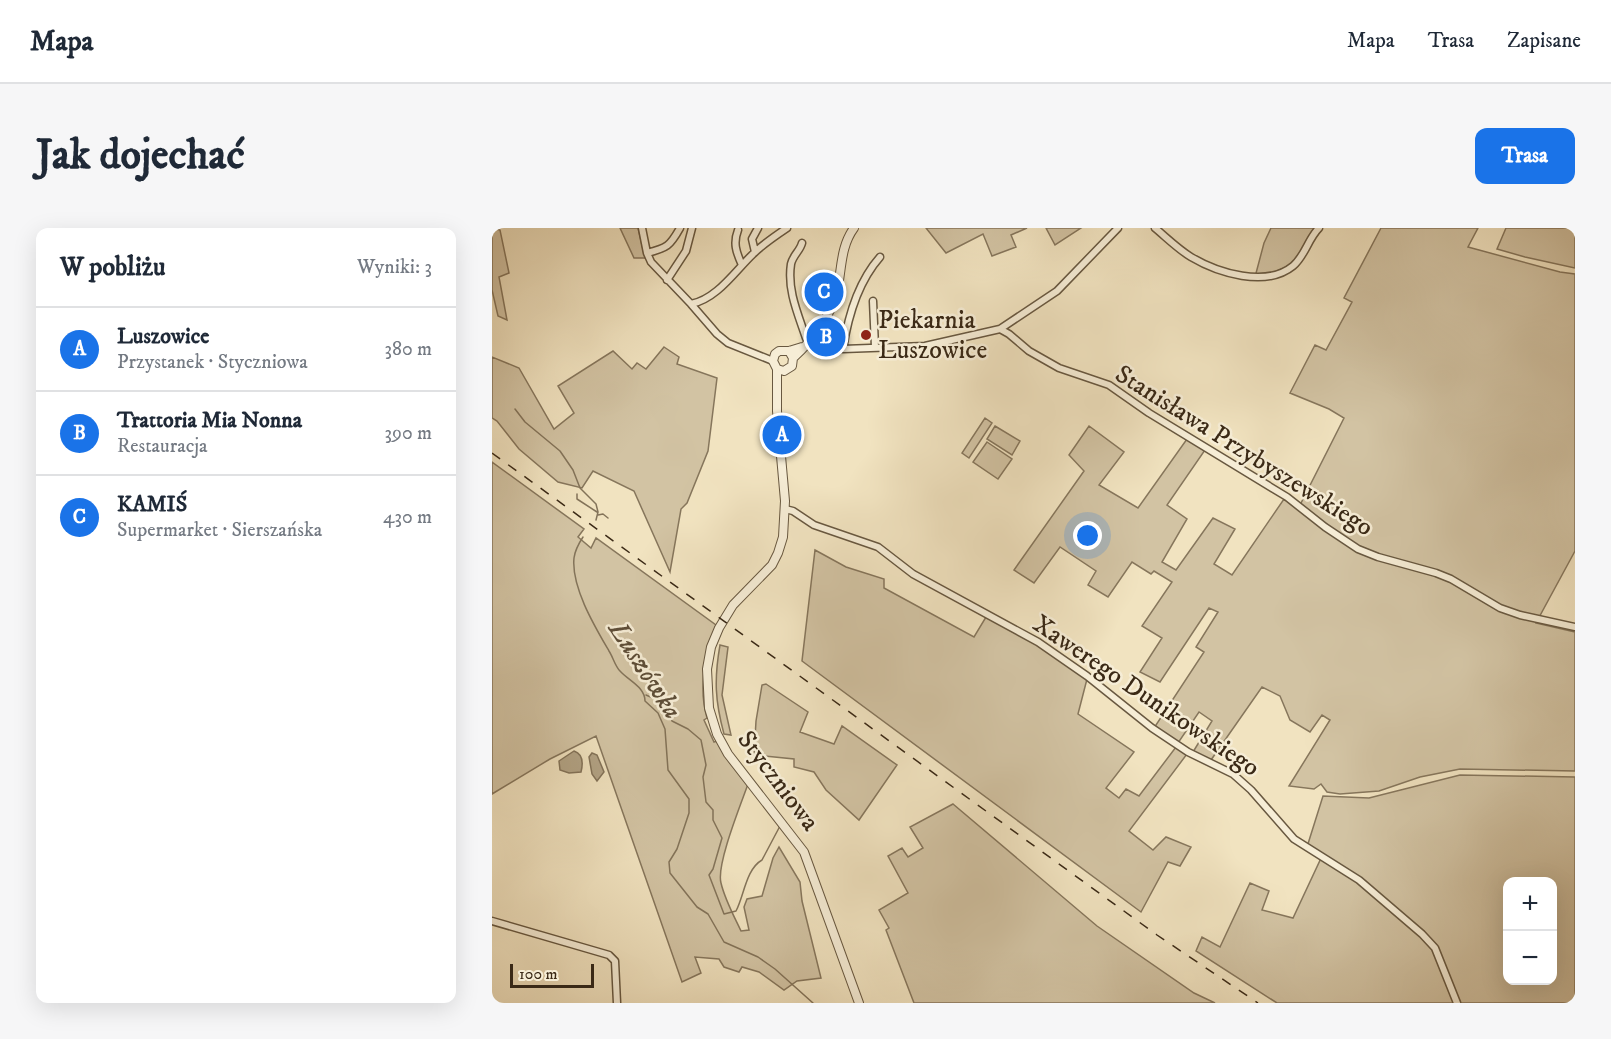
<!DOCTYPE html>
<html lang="pl">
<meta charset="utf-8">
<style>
:root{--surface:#fff;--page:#f6f6f7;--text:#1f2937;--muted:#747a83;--line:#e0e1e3;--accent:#1a73e8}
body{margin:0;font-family:"IM FELL DW Pica",serif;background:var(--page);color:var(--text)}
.controls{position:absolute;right:18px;bottom:18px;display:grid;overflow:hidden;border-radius:12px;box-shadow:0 6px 24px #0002}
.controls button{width:54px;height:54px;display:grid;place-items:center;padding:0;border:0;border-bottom:2px solid var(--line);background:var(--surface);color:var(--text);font:30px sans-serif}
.scale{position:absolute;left:18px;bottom:15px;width:84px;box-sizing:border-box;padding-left:6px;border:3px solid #3a2916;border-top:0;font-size:16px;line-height:21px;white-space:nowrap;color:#3a2916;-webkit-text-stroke:4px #f6edd6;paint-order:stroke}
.you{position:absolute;left:596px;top:308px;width:21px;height:21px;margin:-15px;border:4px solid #fff;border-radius:50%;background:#1a73e8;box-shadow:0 0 0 9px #1a73e833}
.badge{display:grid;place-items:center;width:39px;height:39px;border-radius:50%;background:var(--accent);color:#fff;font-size:20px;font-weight:700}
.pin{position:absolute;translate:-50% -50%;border:3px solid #fff;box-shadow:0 2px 6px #0006}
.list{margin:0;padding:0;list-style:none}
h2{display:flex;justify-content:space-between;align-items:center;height:78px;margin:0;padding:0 24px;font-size:26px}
h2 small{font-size:20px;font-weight:400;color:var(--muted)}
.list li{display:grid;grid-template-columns:39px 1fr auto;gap:18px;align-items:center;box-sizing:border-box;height:84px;padding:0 24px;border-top:2px solid var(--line)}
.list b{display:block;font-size:22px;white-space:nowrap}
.list p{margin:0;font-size:20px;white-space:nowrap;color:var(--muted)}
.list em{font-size:20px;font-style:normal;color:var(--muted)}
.map{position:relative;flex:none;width:1083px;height:775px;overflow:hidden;border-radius:12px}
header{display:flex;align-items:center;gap:36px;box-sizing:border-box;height:84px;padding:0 30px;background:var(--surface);border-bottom:2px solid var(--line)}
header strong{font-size:28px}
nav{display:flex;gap:33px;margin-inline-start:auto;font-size:21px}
.intro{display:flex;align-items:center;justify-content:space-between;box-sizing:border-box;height:144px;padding:0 36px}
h1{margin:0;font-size:42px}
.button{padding:15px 27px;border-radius:12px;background:var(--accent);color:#fff;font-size:21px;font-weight:700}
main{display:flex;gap:36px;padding:0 36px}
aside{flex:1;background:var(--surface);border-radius:12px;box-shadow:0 6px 24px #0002}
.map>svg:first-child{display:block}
.green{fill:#d2c3a3;stroke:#86765c;stroke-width:1.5;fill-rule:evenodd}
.water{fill:#b3a486;stroke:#837359;stroke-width:1.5}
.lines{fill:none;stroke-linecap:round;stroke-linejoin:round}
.stream{stroke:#837359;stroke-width:1.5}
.minor-casing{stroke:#685840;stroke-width:9}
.tertiary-casing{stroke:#685840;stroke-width:10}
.minor{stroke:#f6edd6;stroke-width:6}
.tertiary{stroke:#f6edd6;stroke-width:8}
.rail{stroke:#3a2916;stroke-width:1.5;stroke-dasharray:10 10;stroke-linecap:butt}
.poi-dot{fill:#8f2418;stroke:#f6edd6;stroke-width:2}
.labels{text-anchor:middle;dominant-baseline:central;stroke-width:5;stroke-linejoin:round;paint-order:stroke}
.poi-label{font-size:26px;fill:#3a2916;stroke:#f6edd6;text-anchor:start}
.street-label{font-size:26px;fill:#3a2916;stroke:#f6edd6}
.water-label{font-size:27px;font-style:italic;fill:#5e4e38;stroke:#f6edd6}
</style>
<header>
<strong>Mapa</strong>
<nav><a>Mapa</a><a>Trasa</a><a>Zapisane</a></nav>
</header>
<div class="intro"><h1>Jak dojechać</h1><a class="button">Trasa</a></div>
<main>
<aside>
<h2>W pobliżu<small>Wyniki: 3</small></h2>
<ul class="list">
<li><span class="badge">A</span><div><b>Luszowice</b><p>Przystanek · Styczniowa</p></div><em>380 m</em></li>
<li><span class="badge">B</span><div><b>Trattoria Mia Nonna</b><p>Restauracja</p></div><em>390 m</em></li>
<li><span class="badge">C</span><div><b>KAMIŚ</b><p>Supermarket · Sierszańska</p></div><em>430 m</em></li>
</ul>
</aside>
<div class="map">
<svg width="1083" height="775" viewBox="0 0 1083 775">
<rect width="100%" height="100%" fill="#f1e3c0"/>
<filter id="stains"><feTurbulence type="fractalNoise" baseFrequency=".00333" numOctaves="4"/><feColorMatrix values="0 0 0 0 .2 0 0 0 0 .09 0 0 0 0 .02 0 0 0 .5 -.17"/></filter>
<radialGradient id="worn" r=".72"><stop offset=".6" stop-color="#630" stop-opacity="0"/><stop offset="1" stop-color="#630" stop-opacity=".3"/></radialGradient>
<path class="green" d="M 0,0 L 8,2 L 17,45 L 7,49 L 15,92 L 6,88 L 0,62 Z
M 128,0 L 146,0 L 153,30 L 142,30 Z
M 434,0 L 535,0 L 519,7 L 524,19 L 500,28 L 491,6 L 454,25 Z
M 554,0 L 589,0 L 563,17 Z
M 779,0 L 824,0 C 804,35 804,40 763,49 L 772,15 Z
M 889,0 L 986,0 L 976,19 L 1068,44 L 1083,46 L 1083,323 L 1044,395 L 1083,404 L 1083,543 L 968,541 L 928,549 L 887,563 L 848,566 L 835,564 L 829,556 L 822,561 L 797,558 L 838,492 L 830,487 L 818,504 L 798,492 L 788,468 L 770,459 L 719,532 L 701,524 L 720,493 L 707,484 L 686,515 L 662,500 L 712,424 L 704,419 L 726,384 L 717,380 L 668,454 L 648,444 L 670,410 L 650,398 L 680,354 L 662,343 L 659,346 L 640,334 L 616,369 L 596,357 L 604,343 L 568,319 L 542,355 L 522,342 L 592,243 L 577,227 L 597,198 L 632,224 L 607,257 L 646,280 L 695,211 L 713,222 L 675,277 L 695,291 L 670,334 L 684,342 L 721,290 L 743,301 L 722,336 L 740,347 L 792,271 L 806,281 L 852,190 L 837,181 L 798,165 L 823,117 L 834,122 L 860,74 L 852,70 Z
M 1014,0 L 1083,0 L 1083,40 L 1033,29 L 1005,21 Z
M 172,119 L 187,129 L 185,136 L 225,150 L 216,223 L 195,275 L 189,281 L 178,344 L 142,263 L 101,243 L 90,260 L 66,254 L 27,221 L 5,193 L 0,190 L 0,129 L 27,140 L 62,201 L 82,185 L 66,158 L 121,123 L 140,141 L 145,135 L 154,141 Z
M 493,190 L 500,195 L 477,230 L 470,225 Z
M 503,198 L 528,213 L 520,227 L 495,211 Z
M 495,214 L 520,231 L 506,251 L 481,234 Z
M 0,234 L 92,301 L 86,309 L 99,320 L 104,310 L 224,397 C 213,426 206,459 215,490 L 212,492 L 222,514 L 225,513 L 256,556 C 249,576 224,637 229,655 C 233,672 242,688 249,703 L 257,702 L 252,679 L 255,671 L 270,668 L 281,630 L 287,619 L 308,654 L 310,673 L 329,750 L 305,753 L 292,762 L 267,744 L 250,739 L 247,744 L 232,739 L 227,731 L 203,729 L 209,745 L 190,754 L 104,508 L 58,531 L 0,566 Z
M 323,322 L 354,339 L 392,351 L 392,360 L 482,409 L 494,389 L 543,415 L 595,451 L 586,486 L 642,524 L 614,560 L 627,570 L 634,561 L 647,568 L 684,519 L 695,526 L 637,603 L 661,622 L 674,609 L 699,619 L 688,638 L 676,634 L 649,684 L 310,433 Z
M 228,417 L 236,419 L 230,467 L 239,507 L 232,506 C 223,473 222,451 228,417 Z
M 274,456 L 316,484 L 308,504 L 342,516 L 350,498 L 405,537 L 367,592 L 334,562 L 322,544 L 302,539 L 302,531 L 262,527 L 264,493 L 270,457 Z
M 968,547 L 1083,549 L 1083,775 L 785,775 L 704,723 L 710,709 L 728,719 L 758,655 L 777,663 L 770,682 L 801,690 L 830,628 L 815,619 L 831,568 L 877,570 ZM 1016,654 L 1060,654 L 1060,752 L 1016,752 Z
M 461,576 L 605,698 L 702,765 L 723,775 L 422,775 L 394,702 L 397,700 L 387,682 L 416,665 L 396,628 L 410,620 L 416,629 L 431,620 L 418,599 Z"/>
<path class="water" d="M 82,523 C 91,526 91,536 89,544 L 77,545 L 68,542 L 67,533 Z
M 100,525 L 105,527 L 112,544 L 105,553 L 100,546 L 97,529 Z"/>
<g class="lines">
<path class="stream" d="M 23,181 L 33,194 L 68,223 L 81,242 L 88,260 L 104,276 L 106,284 L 104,292
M 85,266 L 85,271 L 105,284
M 106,287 L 111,286 L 116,290
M 91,309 C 87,315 83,322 82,330 C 79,359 103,399 117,423 C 121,429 123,438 128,443 C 137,453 153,459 153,473 L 166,485 L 173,501 L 176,542 L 197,571 L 197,585 L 185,621 L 177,634 L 178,645 L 205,679 L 216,686 L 232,714 L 266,729 L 283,741 L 321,775
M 154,467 C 169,473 174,479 180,493 L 196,501 L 209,512 L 214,537 L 211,549 L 214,574 L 221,582 L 221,592 L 230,610 L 221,641 L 217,647 L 232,686 L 244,683 C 252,668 254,641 270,632 L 288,598"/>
<g class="minor-casing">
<path id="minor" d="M 150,0 L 155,25 L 159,34 L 199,76 L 225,106 L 236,115 L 281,133
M 663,0 C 675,10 686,21 699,29 C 726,45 774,60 801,38 C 813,28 816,11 827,0
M 246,2 C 241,15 244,24 250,37
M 310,15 C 308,23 301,27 299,36 C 295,62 306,86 314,110 L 327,117 L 351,121 L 433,118 L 508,101 L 565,63 L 626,0
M 263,24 L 260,11 L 266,0
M 155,25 C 175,20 178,18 188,0
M 175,52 L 194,23 L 200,0
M 381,73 L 383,119
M 199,76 C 225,71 243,43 261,26 C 271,16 283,8 295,0
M 508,101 L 517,106 L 537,123 L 567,140 L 617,157 L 657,185 L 795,269 L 833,299 L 866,321 L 886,329 L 944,345 L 959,351 L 1008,380 L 1028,387 L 1083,399
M 351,121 C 356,88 366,54 388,29
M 293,281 L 301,283 L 322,297 L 386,319 L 421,346 L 546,414 L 595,448 L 660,500 L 696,524 L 741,546 L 759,562 L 802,611 L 867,652 L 930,706 L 943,720 L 965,775
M 0,693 L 117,727 L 123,733 L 125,775"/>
</g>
<g class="tertiary-casing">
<path id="tertiary" d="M 297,123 L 301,130 L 300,138 L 292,143 L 285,141 L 281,133 L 283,126 L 287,123 L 297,123 L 310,119
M 301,130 C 322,111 338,90 345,63 C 350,42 348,19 362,0
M 285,141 L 285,183 L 293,273 L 291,309 L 286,325 L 280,337 L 241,377 L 227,400 L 219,419 L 215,441 L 217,480 L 225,506 L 236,526 L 312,624 L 367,775"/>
</g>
<use href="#minor" class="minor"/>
<use href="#tertiary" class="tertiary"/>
<path class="rail" d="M 0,225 L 665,707 L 766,775"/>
</g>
<circle class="poi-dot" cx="374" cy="107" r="6"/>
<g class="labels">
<g class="poi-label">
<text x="386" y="92">Piekarnia<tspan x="386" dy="30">Luszowice</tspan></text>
</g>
<g class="street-label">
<text transform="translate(752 223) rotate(32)">Stanisława Przybyszewskiego</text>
<text transform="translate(654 468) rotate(34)">Xawerego Dunikowskiego</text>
<text transform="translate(286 553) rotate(53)">Styczniowa</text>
</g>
<g class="water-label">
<text transform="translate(153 442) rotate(57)">Luszówka</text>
</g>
</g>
<rect width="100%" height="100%" filter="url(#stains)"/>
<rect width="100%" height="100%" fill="url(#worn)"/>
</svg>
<div class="controls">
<button>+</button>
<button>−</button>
</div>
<div class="scale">100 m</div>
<div class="you"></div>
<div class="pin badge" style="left:290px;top:207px">A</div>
<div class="pin badge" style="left:334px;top:109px">B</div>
<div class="pin badge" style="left:332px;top:64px">C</div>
</div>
</main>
